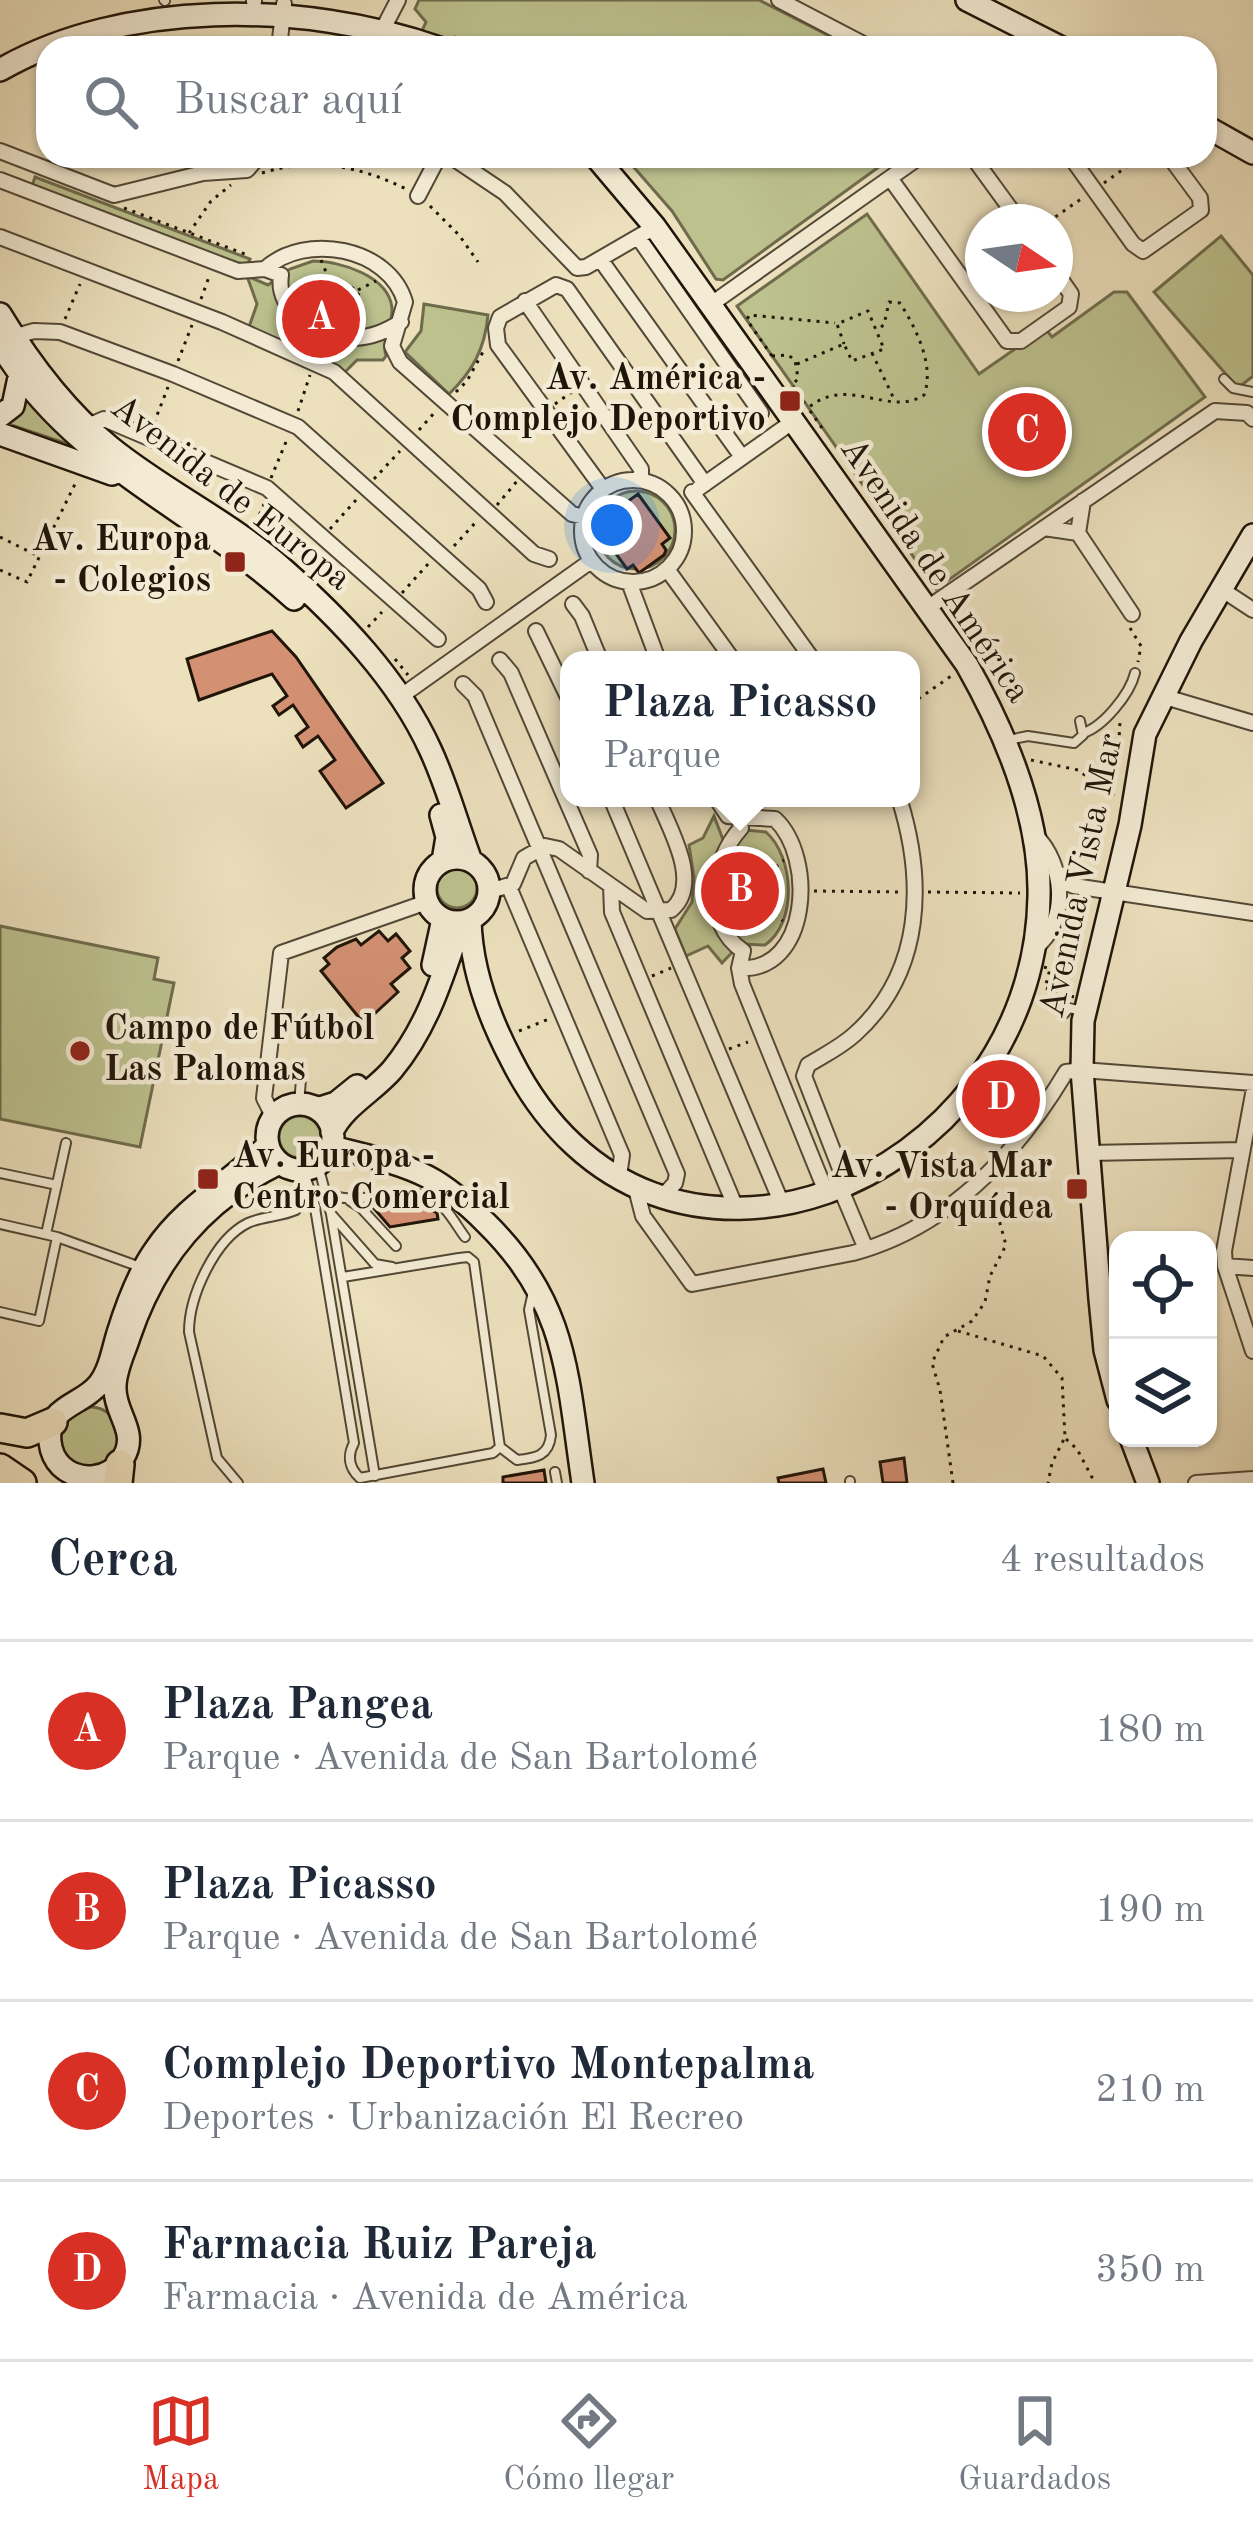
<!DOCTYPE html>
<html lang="es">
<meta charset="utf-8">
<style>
:root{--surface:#fff;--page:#f2f2f3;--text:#1f2937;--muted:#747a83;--line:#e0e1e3;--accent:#d93025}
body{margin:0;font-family:"Old Standard TT",serif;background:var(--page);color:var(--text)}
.controls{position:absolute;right:36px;bottom:36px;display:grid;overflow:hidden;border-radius:24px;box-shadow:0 3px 9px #0004}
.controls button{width:108px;height:108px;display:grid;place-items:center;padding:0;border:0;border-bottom:3px solid var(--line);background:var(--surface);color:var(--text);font:60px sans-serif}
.compass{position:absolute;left:965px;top:204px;width:108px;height:108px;border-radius:50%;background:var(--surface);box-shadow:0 3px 9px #0004;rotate:103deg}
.you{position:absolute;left:612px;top:525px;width:42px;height:42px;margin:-30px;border:9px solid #fff;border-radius:50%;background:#1a73e8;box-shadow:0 0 0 18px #1a73e833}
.badge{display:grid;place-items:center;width:78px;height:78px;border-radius:50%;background:var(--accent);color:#fff;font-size:39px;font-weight:700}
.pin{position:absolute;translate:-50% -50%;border:6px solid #fff;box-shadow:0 3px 12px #0006}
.popup{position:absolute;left:560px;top:651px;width:360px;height:156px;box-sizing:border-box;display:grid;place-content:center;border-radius:24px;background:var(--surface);filter:drop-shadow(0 3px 9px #0005);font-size:39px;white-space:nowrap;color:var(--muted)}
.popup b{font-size:45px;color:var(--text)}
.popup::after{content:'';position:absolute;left:50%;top:100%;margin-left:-24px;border:24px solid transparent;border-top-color:var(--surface)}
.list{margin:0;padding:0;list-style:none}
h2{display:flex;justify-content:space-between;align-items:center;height:156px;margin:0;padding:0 48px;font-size:51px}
h2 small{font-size:39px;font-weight:400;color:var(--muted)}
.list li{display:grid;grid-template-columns:78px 1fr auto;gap:36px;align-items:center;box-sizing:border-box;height:180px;padding:0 48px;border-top:3px solid var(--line)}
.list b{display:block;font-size:45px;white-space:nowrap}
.list p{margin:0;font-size:39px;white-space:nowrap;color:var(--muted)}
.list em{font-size:39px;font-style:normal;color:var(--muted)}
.icon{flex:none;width:66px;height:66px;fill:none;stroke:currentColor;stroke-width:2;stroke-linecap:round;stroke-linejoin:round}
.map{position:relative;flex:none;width:1253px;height:1483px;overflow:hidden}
.search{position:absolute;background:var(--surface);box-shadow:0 3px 9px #0004;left:36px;right:36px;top:36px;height:132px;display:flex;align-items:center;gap:30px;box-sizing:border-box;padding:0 42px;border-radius:36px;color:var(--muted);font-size:45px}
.sheet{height:876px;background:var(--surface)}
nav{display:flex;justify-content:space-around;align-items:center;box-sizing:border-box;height:168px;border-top:3px solid var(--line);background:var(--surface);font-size:33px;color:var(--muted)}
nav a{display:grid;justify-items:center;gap:6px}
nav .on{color:var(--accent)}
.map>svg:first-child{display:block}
.green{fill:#bcc18e;stroke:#6e6b4c;stroke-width:3}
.building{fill:#d49073;stroke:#201509;stroke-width:3}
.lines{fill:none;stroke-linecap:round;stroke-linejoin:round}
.lane-casing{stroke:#534836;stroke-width:12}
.street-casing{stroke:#534836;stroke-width:18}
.secondary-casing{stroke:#201509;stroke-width:26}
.highway-casing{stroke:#201509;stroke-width:32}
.path{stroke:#201509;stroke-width:3;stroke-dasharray:3 6;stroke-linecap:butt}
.lane{stroke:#f3ebd4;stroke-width:8}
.street{stroke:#f3ebd4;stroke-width:14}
.secondary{stroke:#f3ebd4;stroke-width:21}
.highway{stroke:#ece0bd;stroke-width:27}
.poi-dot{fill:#8f2418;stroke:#f3ebd4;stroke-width:4.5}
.labels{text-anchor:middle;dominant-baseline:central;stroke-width:9;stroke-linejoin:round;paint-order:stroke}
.poi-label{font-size:36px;font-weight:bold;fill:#201509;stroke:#f3ebd4;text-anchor:end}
.street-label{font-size:36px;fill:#201509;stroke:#f3ebd4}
</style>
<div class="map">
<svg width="1253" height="1483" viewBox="0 0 1253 1483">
<rect width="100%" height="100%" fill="#ece0bd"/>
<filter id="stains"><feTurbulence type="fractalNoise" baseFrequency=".00167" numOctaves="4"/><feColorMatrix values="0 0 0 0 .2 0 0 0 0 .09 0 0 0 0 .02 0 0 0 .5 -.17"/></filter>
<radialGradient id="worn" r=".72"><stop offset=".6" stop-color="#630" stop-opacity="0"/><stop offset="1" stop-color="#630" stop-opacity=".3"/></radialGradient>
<path class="green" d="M 419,0 L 759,0 L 853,48 L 478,48 L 455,37 L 448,45 L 421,33 L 426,22 L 415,9 Z
M 624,156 L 894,156 L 723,280 L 716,279 L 672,211 Z
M 35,177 L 250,259 L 246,268 L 32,186 Z
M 867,214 L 979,374 L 1045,328 L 1052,337 L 1114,292 L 1127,292 L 1205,397 L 936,589 L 737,306 Z
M 1221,236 L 1253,275 L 1253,376 L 1238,388 L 1154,292 Z
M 313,261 C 340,261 389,276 392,308 C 393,326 381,337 386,356 L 383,360 L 357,360 L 344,373 L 249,327 L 257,304 L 247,276 L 268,285 L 290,269 Z
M 424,304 L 488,315 C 485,348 473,371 449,394 L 405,352 L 421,331 Z
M 24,391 L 77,447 L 2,422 Z
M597 530a39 39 0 1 1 78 0a39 39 0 1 1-78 0Z
M 714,816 L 724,842 L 745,830 L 766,832 C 794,857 798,922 765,945 L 740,944 L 722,963 L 708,946 L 686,956 L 675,929 L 692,902 L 694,877 L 689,845 L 703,838 Z
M437 888a20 20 0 1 1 40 0a20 20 0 1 1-40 0Z
M 0,926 L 158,958 L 154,979 L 174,983 L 140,1147 L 0,1119 Z
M279 1137a21 21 0 1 1 42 0a21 21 0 1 1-42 0Z
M60 1437a30 30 0 1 1 60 0a30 30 0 1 1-60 0Z"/>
<path class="building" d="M 638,494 L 670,538 L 662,544 L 666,550 L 664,555 L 639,573 L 633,565 L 627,569 L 595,525 Z
M 272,631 L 296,657 L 383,783 L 346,808 L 320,771 L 335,760 L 318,736 L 303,747 L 296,736 L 308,727 L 293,705 L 279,715 L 273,706 L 287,696 L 272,674 L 199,700 L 187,659 Z
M 379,931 L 388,941 L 396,934 L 410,951 L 402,958 L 410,968 L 391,984 L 398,992 L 371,1017 L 369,1014 L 361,1020 L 321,971 L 329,964 L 324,958 L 337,947 L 356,939 L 361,945 Z
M 393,1202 L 394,1208 L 421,1204 L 437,1213 L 438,1219 L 390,1227 L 371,1205 Z
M 904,1458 L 907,1483 L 883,1483 L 880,1462 Z
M 823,1469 L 826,1483 L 779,1483 L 778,1478 Z
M 544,1470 L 546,1483 L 503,1483 L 503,1477 Z"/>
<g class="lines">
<g class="lane-casing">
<path id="lane" d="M 164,0 L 165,1
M 1224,379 L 1233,388 L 1253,392
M 1083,733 C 1103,727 1130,694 1135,673
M 1008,740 L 1028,736 L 1074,743 L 1083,735 L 1080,721
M 1064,1014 L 1069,1008 L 1083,1011
M 266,1073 L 301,1079 L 299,1105
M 318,1165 L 331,1214 L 375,1264 L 392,1267
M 303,1170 L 314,1202 L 354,1443 C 347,1456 349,1468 360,1478 L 493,1453 L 500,1447
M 0,1173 L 57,1185
M 322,1190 C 356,1213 398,1180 434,1200 C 447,1207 456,1225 465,1237
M 350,1201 L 361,1208 L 396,1246
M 331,1214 L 375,1476
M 0,1224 L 57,1237 L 143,1268
M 46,1234 L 66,1143
M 343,1277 L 459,1258 L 468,1257 L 474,1262 L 500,1447 L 517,1460 C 536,1458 549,1456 551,1435 L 529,1310 L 532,1296
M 0,1312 L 39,1321 L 57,1237
M 555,1472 L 557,1483
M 850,1481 L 850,1483
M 238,1483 L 217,1458 L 189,1332 C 189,1296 215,1239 248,1223 C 263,1216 281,1217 296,1210 L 308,1187"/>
</g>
<g class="street-casing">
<path id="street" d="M 254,0 L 254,2
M 779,0 L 871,48
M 384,27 L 398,0
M 279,48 L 284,4
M 0,151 L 114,195 L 203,173 L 247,170 L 259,156
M 450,156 L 505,193 L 577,268 L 586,267 L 655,227
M 972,156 L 1020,222
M 1070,156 L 1133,244 L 1143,251 L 1201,210 L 1200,198 L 1169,156
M 890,178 L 1007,341 L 1021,341 L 1069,307 L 1071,294 L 1055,271
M 0,180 L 238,271 L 265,269 L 281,275 C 275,313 320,339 355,338 C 373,337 386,331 401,322
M 418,196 L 439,156
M 0,237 L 222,322 L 334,372 L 534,554 L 549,559
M 638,237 L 761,413
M 600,259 L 742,457
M 265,269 C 305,232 389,247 405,302 L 392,346 L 400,362 L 572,514 L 584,517
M 525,301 L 641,469 L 641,480
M 710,305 L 921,156
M 13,337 L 34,331 L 60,332 L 173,374 L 298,427 L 479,589 L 486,602
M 88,426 L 104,419 L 267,488 L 438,639
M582 531a51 51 0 1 1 102 0a51 51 0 1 1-102 0Z
M 699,488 L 795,420
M 603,489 L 498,345 L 496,328 L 500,317 L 556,285 L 567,289 L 705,484
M 692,492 L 813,660
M 1044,528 L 1078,533 L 1083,501
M 1078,533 L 1132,614
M 667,569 L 733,660
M 629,582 L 658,660
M 1221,589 L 1253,610
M 573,604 L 582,616 L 600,660
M 926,609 L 1215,411 L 1247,413 L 1253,419
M 536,631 L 569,699
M 500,660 L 511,673 L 590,855 L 589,871
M 463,684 L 475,696 L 677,1174 L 675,1183 L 662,1197
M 1162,696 L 1253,723
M 400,697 L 591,561
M 611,798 L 782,1204
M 716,798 L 728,816 L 775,819 C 816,857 810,973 739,968
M 739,817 L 741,828 C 711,861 702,923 743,951 L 739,968 L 742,984 L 826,1192
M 1057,872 L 1062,881 L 1074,886 L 1253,913
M 611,886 L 612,912 L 736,1208
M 509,887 L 622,1155 L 619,1176
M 490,891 L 513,884 L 524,858 L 545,846 L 559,849 L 647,911 L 671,910 C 703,884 669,828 657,798
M 1035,948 C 1070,921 1064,863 1035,835
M 1253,1094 L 1224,1251 L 1225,1266 L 1253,1351
M 274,1118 L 264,1098 L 281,953 L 427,902
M 1089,1153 L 1242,1150
M 846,1184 L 804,1076 L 808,1065 C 824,1055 841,1047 855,1034 C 924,972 925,880 899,798
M 635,1185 L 643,1216 L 692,1284 L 853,1253 C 949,1227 1017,1154 1066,1072 L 1082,1070 L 1253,1083
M 840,1187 L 866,1249
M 1225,1266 L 1253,1268
M 1196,1483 L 1253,1479"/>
</g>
<g class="secondary-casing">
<path id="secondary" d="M 967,0 L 1062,48
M 0,70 C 121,0 303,0 439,48
M 1205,126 L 1253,153
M 0,314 C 29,362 66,411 110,447 C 164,491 229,521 281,567 C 339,618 398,679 430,749 C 447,785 457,824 471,861
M 0,344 C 72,464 195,509 294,599
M 0,416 L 13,406 L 20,373
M 0,434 L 112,474
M 441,815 L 447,837 L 443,861
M425 890a32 32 0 1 1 64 0a32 32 0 1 1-64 0Z
M 470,920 C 471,968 489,1017 511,1059 C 653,1342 1034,1186 1039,897 C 1041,816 1006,734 967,665 L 655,227 L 595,156
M 433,965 L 443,919
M267 1137a33 33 0 1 1 66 0a33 33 0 1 1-66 0Z
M 317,1109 L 336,1103 L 357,1086
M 332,1132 C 343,1107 374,1091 392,1070 C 428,1027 443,975 461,922
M 268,1145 C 231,1182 185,1205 155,1250 C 138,1274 127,1304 118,1333 C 113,1349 110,1370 99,1384 C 82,1406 46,1405 50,1442 C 51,1451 54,1459 61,1466 C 79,1483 110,1480 123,1458 C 139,1432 115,1415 115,1389 C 114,1372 124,1353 129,1337 C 156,1257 204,1200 279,1163
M 332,1147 C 363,1155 399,1162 428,1177 C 449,1188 469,1206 486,1223 C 568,1303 567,1376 583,1483
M 1118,1400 L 1105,1350 L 1100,1299 L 1082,1070 L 1083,1021 L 1130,825 L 1145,734 L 1191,641 L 1253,535
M 1131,1438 L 1148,1483"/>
</g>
<g class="highway-casing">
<path id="highway" d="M 0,1428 L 27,1433 L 53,1422
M 0,1468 L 22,1483
M 118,1483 L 120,1464"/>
</g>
<path class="path" d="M 262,173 C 313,157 361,166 408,190
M 1104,183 L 1142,156
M 430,206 L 459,235 L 478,262
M 124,208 L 250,256
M 1048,222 L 1081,199
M 189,233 L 211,201 L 231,185
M 321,260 L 329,279
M 325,281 C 344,281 365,288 360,310 L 346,317 L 317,306 L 311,291 Z
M 358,290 L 376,281
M 201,299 L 210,274
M 65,319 L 80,284
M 872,353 L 894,399
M 772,356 L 747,320 L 749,315 L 835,323
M 772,356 L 788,355 L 795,360 L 798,378 L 791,388
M 178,361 L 192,325
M 797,364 L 844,344 L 852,361 L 884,349 L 868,311 L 837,324 L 844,344
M 793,386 L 807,407
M 456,392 L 467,381 L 484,350
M 555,404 L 572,392
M 298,411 L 310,375
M 154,423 L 168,387
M 822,428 L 808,408 C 848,374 889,418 924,395 C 935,366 916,328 900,303 L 889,302 L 884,325 L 876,330
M 419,430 L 436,411
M 271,478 L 288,437
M 374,479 L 400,451
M 497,505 L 518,480
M 256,523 L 264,504
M 330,529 L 356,500
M 0,537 L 38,556
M 454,546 L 476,522
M 0,570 L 27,582 L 76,482
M 402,593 L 428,564
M 368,627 L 382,612
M 1130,628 L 1141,646 L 1138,662
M 395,659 L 408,675
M 911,704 L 954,674
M 1031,760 L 1078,770 L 1114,796
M 1102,786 L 1119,740 L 1120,721
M 755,862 C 774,872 774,899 760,913 L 750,915 L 739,906 L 736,889 L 743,866 Z
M 769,873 L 784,860
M 770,889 L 786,890
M 814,891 L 900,892
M 928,892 L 1020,893
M 769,907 L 783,921
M 1044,967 L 1050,969 L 1045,988 L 1074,997
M 652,976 L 671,968
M 519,1031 L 549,1019
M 729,1049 L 748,1042
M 958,1331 L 1043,1356 L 1062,1378 L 1065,1437 L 1052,1463 L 1048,1483
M 1066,1439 L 1077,1449 L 1095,1483
M 953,1483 L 940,1390 L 932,1363 L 944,1337 L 972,1321 L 985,1302 L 990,1276 L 1006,1245 L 991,1191"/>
<use href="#lane" class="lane"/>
<use href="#street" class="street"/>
<use href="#secondary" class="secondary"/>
<use href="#highway" class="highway"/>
</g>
<g class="poi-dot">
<rect x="778" y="389" width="24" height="24" rx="6"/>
<rect x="223" y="550" width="24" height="24" rx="6"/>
<circle cx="80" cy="1051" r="12"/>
<rect x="196" y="1167" width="24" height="24" rx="6"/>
<rect x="1065" y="1177" width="24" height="24" rx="6"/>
</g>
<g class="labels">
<g class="poi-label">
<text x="766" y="380">Av. América -<tspan x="766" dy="41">Complejo Deportivo</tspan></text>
<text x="211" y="541">Av. Europa<tspan x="211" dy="41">- Colegios</tspan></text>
<text x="104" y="1030" text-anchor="start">Campo de Fútbol<tspan x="104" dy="41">Las Palomas</tspan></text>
<text x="232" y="1158" text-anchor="start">Av. Europa -<tspan x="232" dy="41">Centro Comercial</tspan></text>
<text x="1053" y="1168">Av. Vista Mar<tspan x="1053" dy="41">- Orquídea</tspan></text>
</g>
<g class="street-label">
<text transform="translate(230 494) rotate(38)">Avenida de Europa</text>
<text transform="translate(934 571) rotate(56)">Avenida de América</text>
<text transform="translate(1083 876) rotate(-78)">Avenida Vista Mar</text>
</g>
</g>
<rect width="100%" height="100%" filter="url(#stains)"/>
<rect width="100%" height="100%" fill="url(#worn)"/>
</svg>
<div class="controls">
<button><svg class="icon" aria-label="locate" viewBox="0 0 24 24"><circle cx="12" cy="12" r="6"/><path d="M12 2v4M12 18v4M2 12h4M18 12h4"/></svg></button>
<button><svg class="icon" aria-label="layers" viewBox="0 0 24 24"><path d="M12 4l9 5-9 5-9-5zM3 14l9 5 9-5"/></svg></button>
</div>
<svg class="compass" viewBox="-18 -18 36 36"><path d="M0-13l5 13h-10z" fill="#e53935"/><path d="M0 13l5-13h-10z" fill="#747a83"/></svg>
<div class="you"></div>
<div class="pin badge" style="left:321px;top:319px">A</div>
<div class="pin badge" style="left:740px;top:891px">B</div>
<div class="popup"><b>Plaza Picasso</b>Parque</div>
<div class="pin badge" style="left:1027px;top:432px">C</div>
<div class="pin badge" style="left:1001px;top:1099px">D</div>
<div class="search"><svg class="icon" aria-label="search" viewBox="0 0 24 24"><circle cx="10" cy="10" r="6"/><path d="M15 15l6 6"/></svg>Buscar aquí</div>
</div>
<section class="sheet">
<h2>Cerca<small>4 resultados</small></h2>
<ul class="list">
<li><span class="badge">A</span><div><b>Plaza Pangea</b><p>Parque · Avenida de San Bartolomé</p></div><em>180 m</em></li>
<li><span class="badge">B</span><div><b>Plaza Picasso</b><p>Parque · Avenida de San Bartolomé</p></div><em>190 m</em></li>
<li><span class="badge">C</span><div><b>Complejo Deportivo Montepalma</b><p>Deportes · Urbanización El Recreo</p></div><em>210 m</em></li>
<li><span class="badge">D</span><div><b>Farmacia Ruiz Pareja</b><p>Farmacia · Avenida de América</p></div><em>350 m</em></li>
</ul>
</section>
<nav>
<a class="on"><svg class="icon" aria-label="map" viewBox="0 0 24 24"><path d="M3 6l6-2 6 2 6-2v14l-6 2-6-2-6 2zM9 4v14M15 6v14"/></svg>Mapa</a>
<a><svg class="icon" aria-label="directions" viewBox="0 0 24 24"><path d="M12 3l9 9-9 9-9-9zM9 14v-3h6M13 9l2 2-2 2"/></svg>Cómo llegar</a>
<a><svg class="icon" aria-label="saved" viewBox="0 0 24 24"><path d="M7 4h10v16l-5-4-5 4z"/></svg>Guardados</a>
</nav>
